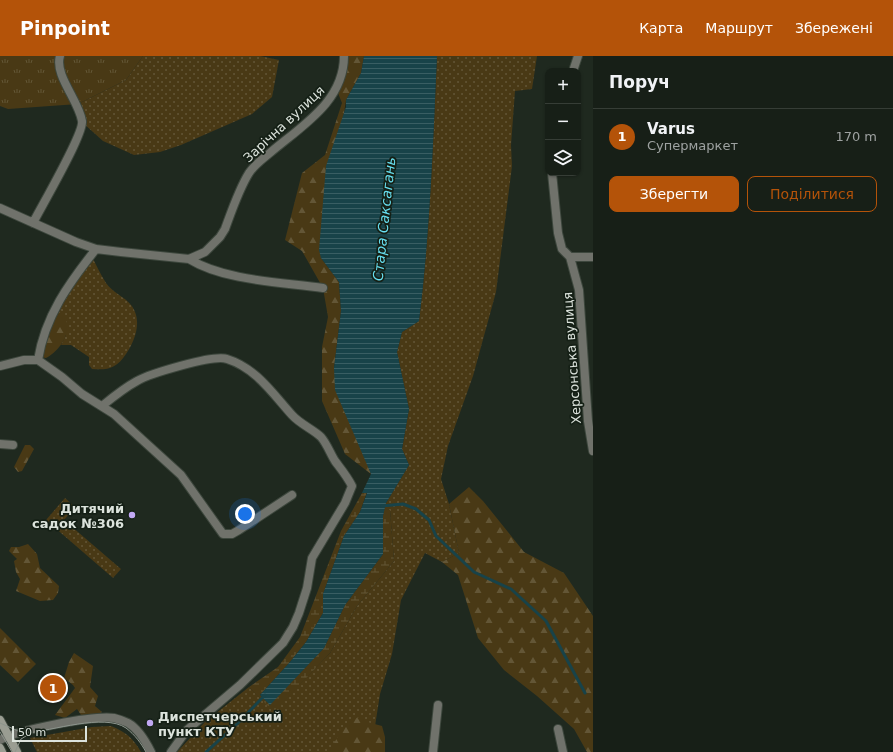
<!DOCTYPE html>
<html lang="uk">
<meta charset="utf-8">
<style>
:root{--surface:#171f17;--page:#202720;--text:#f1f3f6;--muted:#9ea2a1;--line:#363d36;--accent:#b45309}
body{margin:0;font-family:"DejaVu Sans",sans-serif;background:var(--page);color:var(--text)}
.controls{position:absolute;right:12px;top:12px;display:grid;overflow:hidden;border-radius:8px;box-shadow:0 1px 3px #0004}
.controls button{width:36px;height:36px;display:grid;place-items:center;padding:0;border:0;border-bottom:1px solid var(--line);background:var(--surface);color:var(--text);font:20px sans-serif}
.scale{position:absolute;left:12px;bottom:10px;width:75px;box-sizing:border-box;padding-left:4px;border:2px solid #dce3dc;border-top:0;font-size:11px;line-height:14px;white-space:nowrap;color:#dce3dc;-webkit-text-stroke:3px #152016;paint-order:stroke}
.you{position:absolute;left:245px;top:458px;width:14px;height:14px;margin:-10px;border:3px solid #fff;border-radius:50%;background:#1a73e8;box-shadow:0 0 0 6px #1a73e833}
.badge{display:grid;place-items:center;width:26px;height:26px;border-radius:50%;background:var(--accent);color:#fff;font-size:13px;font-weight:700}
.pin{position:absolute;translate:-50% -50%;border:2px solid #fff;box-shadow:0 1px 4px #0006}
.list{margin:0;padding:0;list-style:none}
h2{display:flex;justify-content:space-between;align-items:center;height:52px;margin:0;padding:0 16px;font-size:17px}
h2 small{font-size:13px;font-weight:400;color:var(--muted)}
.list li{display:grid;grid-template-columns:26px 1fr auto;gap:12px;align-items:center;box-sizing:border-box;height:56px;padding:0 16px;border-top:1px solid var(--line)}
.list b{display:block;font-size:15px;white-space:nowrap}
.list p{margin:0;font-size:13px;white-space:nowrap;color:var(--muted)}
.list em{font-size:13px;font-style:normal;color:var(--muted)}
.actions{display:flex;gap:8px;padding:12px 16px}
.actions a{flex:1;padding:9px 0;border:1px solid var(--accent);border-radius:8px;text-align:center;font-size:14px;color:var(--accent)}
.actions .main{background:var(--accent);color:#fff}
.icon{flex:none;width:22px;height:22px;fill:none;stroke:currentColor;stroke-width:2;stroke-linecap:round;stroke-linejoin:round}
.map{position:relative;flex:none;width:593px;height:696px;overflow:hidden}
header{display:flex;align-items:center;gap:24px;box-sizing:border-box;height:56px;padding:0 20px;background:var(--accent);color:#fff}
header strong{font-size:19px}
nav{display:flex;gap:22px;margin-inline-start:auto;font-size:14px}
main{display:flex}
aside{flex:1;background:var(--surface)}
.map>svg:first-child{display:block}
.grass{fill:url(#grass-dots)}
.forest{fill:url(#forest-firs)}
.wetland{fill:url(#wetland-marsh)}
.park{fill:url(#park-tufts)}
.water{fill:url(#water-rules)}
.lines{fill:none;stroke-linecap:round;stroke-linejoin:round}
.stream{stroke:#184349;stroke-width:3}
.street-casing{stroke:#3d473d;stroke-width:10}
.secondary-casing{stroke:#3d473d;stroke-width:10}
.street{stroke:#70726b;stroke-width:8}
.secondary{stroke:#9a9d92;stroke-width:8}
.tram{stroke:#8d958d;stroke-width:1}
.poi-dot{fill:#c1a8f3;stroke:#152016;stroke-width:1.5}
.labels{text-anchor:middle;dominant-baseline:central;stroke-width:3.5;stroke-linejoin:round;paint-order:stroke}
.street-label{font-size:13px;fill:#dce3dc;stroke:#152016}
.poi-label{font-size:13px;font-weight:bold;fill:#dce3dc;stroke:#152016;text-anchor:end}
.water-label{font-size:14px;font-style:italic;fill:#67dff0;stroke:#152016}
</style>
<header>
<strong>Pinpoint</strong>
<nav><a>Карта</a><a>Маршрут</a><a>Збережені</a></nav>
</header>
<main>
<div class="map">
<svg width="593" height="696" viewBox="0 0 593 696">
<defs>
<pattern id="grass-dots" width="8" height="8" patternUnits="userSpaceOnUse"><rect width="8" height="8" fill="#493915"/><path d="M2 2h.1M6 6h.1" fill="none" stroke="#635636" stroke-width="1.8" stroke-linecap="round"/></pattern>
<pattern id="forest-firs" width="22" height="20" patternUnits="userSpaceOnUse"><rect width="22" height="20" fill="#493915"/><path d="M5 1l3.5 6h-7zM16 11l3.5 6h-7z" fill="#635636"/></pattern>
<pattern id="wetland-marsh" width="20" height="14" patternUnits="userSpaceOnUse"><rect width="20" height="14" fill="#493915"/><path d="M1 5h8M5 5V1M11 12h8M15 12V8" fill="none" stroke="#635636"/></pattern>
<pattern id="park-tufts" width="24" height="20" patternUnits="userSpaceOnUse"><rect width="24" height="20" fill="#493915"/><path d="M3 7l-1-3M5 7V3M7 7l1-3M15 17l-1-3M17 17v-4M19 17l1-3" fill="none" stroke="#635636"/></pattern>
<pattern id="water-rules" width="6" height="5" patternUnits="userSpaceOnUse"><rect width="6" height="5" fill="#184349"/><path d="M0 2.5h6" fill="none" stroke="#395e63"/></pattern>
</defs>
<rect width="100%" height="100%" fill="#1f291f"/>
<path class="grass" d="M 143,0 L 260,0 L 279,4 L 272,41 L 252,58 L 181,89 L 160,96 L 134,99 L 103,85 L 83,67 L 78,48 L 126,24 Z
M 437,0 L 537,0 L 532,33 L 515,35 L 511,89 L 512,110 L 496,236 L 473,320 L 448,390 L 441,423 L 449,448 L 459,497 L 442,506 L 425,497 L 401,544 L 392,598 L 380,638 L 371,696 L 177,696 L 205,666 L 249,631 L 274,655 L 330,597 L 357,550 L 394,505 L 390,454 L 384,454 L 386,447 L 409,409 L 402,393 L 409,353 L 397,296 L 402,276 L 419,265 C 430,177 433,89 437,0 Z
M 91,199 C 96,208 100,218 106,227 C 113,237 125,241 131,249 C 143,264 135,285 126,298 C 116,313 108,314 92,313 L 89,309 L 89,301 L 71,289 L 61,289 L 66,279 L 52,258 Z
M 65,442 L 75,451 L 64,464 L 121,513 L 113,522 L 46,464 Z
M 111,670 C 126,676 133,682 141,696 L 37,696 L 30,682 L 92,671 Z"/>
<path class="forest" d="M 349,0 L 364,0 L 361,17 L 346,44 L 321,202 L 339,226 L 341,255 L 334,312 L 371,418 L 345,398 L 322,345 L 322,291 L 328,261 L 323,232 L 302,195 L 285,184 L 302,117 L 325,99 L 342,47 L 336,32 Z
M 59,256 C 78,268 61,295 46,302 L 41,301 L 52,258 Z
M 25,389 L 30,389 L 34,393 L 22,415 L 18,416 L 14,411 Z
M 469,431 L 483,445 L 524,496 L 564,517 L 593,560 L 593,696 L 587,696 L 574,673 L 537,640 L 504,614 L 478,582 L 458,519 L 442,506 L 459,497 L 449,448 Z
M 28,488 L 37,498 L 40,512 L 59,530 L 58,537 L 53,544 L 40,545 L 16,535 L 20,523 L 16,516 L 14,505 L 17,503 L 9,495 L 11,491 L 19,491 Z
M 0,572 L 36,608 L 18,626 L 0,609 Z
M 74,597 L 93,610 L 90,631 L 98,640 L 95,650 L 102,656 L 96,660 L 83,662 L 77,653 L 65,662 L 55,659 L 75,632 L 73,629 L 64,622 L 69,606 Z
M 358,661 L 367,666 L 382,670 L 385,681 L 385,696 L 331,696 L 331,693 L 343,671 Z"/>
<path class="wetland" d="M 367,436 L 360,456 L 344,480 L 323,538 L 323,557 L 306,586 L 290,606 L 260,639 L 270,648 L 324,592 L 345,549 L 383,498 L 383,460 L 384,454 L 390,454 L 394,505 L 357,550 L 330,597 L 274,656 L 249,631 L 278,611 L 300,581 L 341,475 L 362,437 Z"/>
<path class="park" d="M 0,0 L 143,0 L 126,24 L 78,48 L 8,53 L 0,50 Z"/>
<path class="water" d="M 364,0 L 437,0 C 433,89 430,177 419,265 L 402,276 L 397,296 L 409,353 L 402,393 L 409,409 L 386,447 L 383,460 L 383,498 L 345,549 L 324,592 L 270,649 L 260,639 L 290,606 L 306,586 L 323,557 L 323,538 L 344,480 L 360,456 L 367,437 L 362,437 L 371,418 L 335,334 L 334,312 L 341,255 L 339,226 L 321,202 L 319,194 L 326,110 L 346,51 L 346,44 L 361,17 Z"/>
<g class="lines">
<path class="stream" d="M 382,450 L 403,448 L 416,453 L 429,464 L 436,480 L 474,516 L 511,533 L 546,565 L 585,637
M 206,696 L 238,667 L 265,639"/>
<g class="street-casing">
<path id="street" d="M 573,15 L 578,0
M 552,117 L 558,177 L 562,193 L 570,201 L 579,234 L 588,365 L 593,395
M 0,152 L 76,186 L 96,193 L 121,196 L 189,203 L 205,196 L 220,181 L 225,173 C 232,154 239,133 249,117 C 255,108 264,102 271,96 C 303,69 344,45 344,0
M 33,167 C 41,151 84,78 82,65 C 79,45 54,19 60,0
M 570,201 L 593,201
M 189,203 C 225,225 281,226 323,232
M 38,304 C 45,260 69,227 96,193
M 0,310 L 24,304 L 38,304 L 62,321 L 82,338 L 114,358 L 181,419 L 223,478 L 232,478 L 239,474 L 292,439
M 102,350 C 113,341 124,332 137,325 C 149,318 214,298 227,303 C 256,312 273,338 292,359 C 300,368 314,374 321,381 C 327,388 330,397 335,405 C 341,413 347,420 352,430 L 345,447 L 312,502 L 307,532 L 299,557 L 293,571 L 283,587 L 240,629 L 187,674 L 171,696
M 0,388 L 13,389
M 558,673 L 563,696
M 0,684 C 18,674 94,659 114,662 C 118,663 124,665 128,667 C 139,673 146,686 151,696
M 433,696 L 438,649"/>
</g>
<g class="secondary-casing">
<path id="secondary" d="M 0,664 L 17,696
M 0,692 L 2,696"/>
</g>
<use href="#street" class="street"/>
<use href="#secondary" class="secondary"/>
<path class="tram" d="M 0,667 L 16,674 L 26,677 C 52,675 104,657 126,672 C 135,679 141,687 146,696
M 0,676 L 12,696
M 15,696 L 21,683 L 31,677"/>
</g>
<g class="poi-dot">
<circle cx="132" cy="459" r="4"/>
<circle cx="150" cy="667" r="4"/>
</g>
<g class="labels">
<g class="street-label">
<text transform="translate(284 68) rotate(-43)">Зарічна вулиця</text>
<text transform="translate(572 302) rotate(-94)">Херсонська вулиця</text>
</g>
<g class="poi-label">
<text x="124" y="452">Дитячий<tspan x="124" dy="15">садок №306</tspan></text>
<text x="158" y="660" text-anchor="start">Диспетчерський<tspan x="158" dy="15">пункт КТУ</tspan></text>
</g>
<g class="water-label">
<text transform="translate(384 163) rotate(-84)">Стара Саксагань</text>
</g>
</g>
</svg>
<div class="controls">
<button>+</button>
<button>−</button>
<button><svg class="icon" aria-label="layers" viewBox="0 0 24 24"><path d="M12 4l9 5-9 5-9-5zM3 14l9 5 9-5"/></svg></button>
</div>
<div class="scale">50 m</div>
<div class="you"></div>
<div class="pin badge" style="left:53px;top:632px">1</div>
</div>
<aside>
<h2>Поруч<small></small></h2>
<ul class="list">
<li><span class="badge">1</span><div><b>Varus</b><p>Супермаркет</p></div><em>170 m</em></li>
</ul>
<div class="actions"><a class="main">Зберегти</a><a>Поділитися</a></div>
</aside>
</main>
